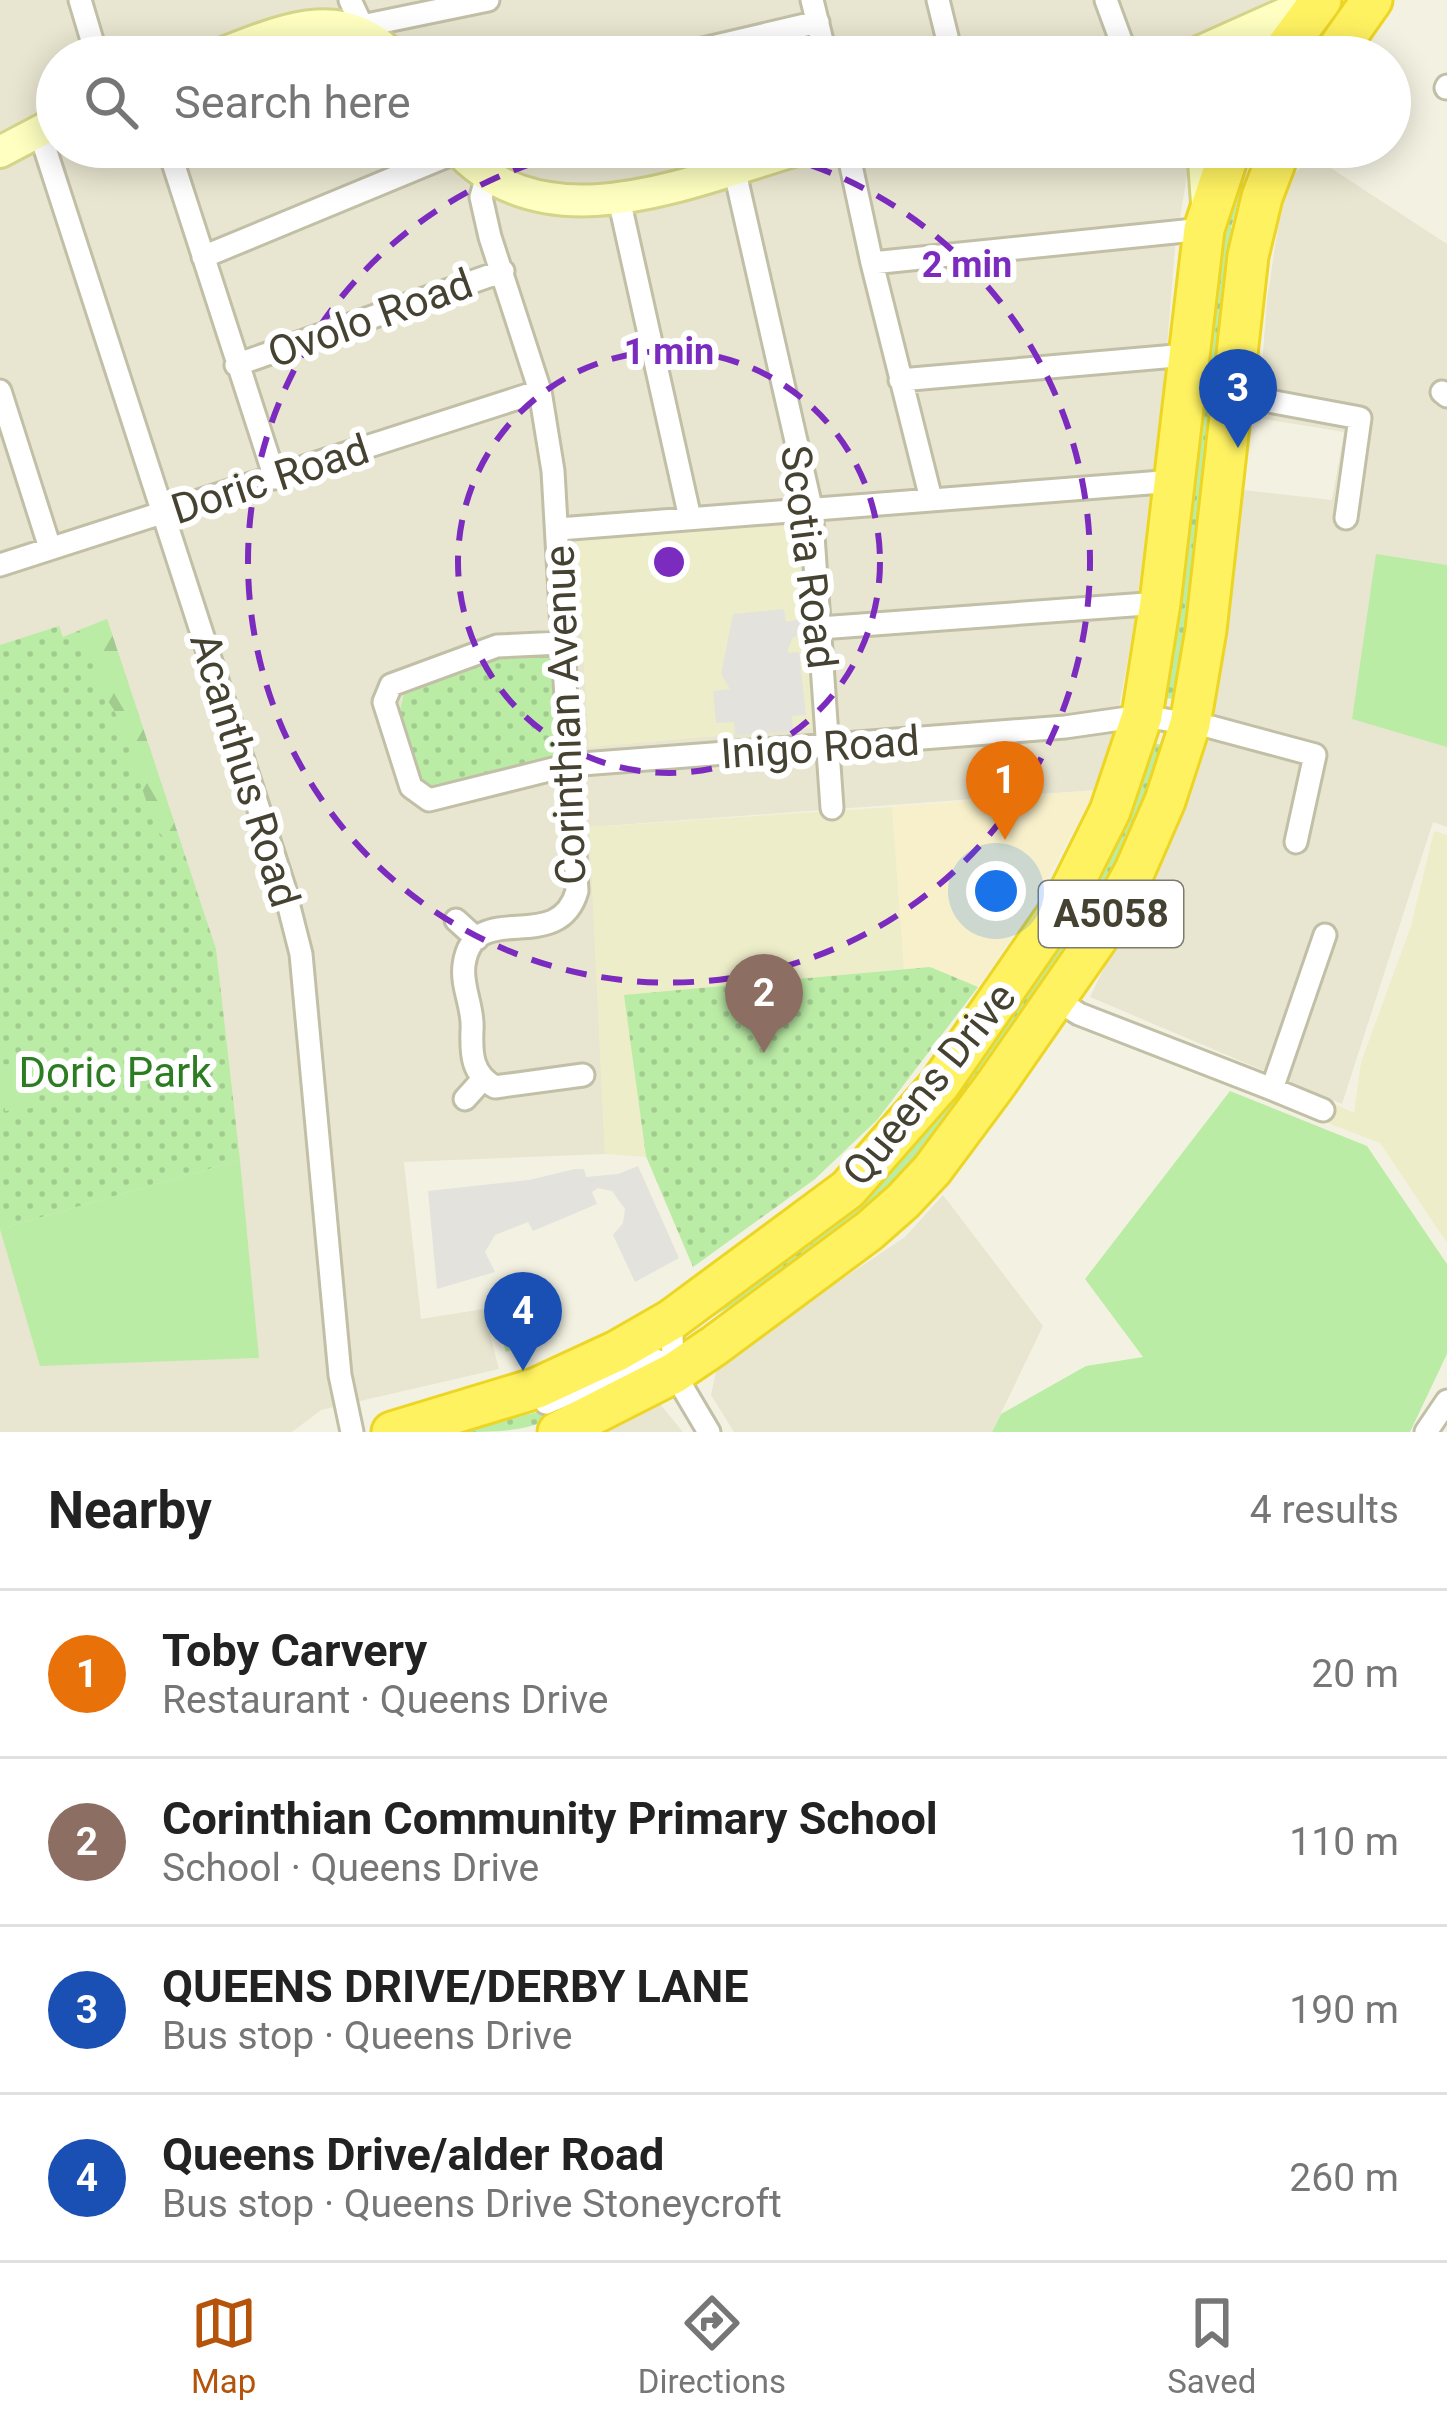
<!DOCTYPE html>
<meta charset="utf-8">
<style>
:root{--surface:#fff;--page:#f6f6f6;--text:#222;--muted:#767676;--line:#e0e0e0;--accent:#b45309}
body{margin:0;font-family:Roboto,sans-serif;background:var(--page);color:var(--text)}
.you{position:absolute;left:996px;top:891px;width:42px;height:42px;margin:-30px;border:9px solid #fff;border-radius:50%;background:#1a73e8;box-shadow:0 0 0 18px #1a73e833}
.badge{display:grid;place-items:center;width:78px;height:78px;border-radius:50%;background:var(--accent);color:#fff;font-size:39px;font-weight:700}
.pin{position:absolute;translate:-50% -99px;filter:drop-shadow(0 3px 6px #0008)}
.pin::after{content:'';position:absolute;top:63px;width:42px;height:36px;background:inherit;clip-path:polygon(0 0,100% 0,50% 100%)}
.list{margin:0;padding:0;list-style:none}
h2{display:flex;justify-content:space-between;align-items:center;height:156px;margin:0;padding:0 48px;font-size:51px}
h2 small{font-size:39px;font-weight:400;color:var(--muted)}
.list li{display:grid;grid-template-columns:78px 1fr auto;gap:36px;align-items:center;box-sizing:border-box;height:168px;padding:0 48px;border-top:3px solid var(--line)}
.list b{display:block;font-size:45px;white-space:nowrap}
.list p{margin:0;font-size:39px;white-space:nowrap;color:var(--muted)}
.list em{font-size:39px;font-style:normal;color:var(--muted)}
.icon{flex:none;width:66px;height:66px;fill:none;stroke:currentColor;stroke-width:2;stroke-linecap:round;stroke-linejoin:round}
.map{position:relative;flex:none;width:1447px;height:1432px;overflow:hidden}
.search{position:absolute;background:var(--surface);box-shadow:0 6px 30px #0003;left:36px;right:36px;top:36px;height:132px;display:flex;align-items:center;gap:30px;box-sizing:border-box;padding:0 42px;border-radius:66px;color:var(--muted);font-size:45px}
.sheet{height:828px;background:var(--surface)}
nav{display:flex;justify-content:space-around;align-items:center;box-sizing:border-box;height:168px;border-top:3px solid var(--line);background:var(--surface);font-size:33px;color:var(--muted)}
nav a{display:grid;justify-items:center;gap:6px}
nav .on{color:var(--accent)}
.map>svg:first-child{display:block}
.residential{fill:#e8e6d0}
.commercial{fill:#f8f0ca}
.education{fill:#eeedca}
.grass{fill:url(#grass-dots)}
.forest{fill:url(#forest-firs)}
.garden{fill:#bbeca6}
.parking{fill:#e3e2dc}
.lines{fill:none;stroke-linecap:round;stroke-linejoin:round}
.street-casing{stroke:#c2bfa7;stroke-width:27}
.secondary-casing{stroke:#d4d48b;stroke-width:36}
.highway-casing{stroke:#ecd523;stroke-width:45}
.street{stroke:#fff;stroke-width:21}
.secondary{stroke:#feffc0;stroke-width:30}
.highway{stroke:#fff261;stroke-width:39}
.ring{fill:none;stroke:#7b2cbf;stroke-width:6;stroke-dasharray:21 15}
.labels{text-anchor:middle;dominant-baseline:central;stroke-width:12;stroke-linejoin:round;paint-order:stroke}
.shield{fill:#fff;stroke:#7d7b70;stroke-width:3}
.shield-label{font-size:39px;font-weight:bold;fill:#454232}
.street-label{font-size:42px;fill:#454232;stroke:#fff}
.park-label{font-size:42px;fill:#2c7c21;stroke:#fff}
.centre{fill:#7b2cbf;stroke:#fff;stroke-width:6}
.ring-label{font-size:36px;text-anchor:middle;font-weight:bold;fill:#7b2cbf;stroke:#fff;stroke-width:12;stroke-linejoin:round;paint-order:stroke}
</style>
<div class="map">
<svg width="1447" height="1432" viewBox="0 0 1447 1432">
<defs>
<pattern id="grass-dots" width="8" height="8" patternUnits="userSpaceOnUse" patternTransform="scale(3)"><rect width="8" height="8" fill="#bbeca6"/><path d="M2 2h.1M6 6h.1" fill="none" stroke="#a2cc8f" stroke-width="1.8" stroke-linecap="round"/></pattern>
<pattern id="forest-firs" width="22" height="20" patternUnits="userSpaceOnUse" patternTransform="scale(3)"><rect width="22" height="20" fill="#bbeca6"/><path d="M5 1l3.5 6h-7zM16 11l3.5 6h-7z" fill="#a2cc8f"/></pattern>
</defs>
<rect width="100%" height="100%" fill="#f3f2e2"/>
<path class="residential" d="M 0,0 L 1270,0 L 1157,57 L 57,57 L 57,147 L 1184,147 L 1189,163 L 1175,248 L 1165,373 L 1135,621 L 1113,739 L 1096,790 L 590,827 L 605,1154 L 404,1162 L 421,1319 L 483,1309 L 499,1369 L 321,1410 L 292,1432 L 0,1432 Z
M 1314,157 L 1447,244 L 1447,827 L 1433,822 L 1342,1104 L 1090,997 L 1185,797 L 1221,639 L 1243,490 L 1332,500 L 1344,432 L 1258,418 L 1267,300 L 1285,181 Z
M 943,1195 L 1043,1326 L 992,1432 L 734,1432 L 711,1395 L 718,1362 L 905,1237 Z
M 655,1398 L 683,1432 L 597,1432 Z"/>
<path class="commercial" d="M 1096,790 L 1026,916 L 978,987 L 930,967 L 904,969 L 892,807 Z"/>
<path class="education" d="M 797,525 L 813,728 L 589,747 L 576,539 Z
M 892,807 L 904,969 L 930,967 L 978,987 L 877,1120 L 815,1179 L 693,1267 L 646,1157 L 605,1154 L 589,827 Z
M 1434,831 L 1447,835 L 1447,1243 L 1380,1143 L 1320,1120 L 1326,1100 L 1354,1113 L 1361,1062 L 1411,926 Z"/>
<path class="grass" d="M 1240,160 L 1247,169 L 1231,228 L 1240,230 L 1180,699 L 1158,698 L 1222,210 Z
M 107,619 L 216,949 L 240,1160 L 0,1229 L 0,645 L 59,626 L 63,637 Z
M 550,653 L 556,757 L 438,789 L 418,777 L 397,722 L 404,694 L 499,655 Z
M 1151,742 L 1172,748 L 1133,851 L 925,1162 L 807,1263 L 706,1320 L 701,1312 L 846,1208 Z
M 930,967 L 978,987 L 877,1120 L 815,1179 L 693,1267 L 646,1156 L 624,995 Z
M 596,1392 C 541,1432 516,1432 449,1432 L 543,1411 Z"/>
<path class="forest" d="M 107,619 L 178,834 L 165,839 L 155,828 L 127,742 L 114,710 L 98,686 L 98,666 L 79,630 Z"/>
<path class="garden" d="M 1376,554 L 1447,565 L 1447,747 L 1352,719 Z
M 27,1062 L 33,1108 L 5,1111 L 0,1065 Z
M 1230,1091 L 1367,1146 L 1447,1264 L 1447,1354 L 1410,1432 L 992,1432 L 1001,1414 L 1086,1366 L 1143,1357 L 1085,1279 Z
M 240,1160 L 259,1358 L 40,1366 L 0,1229 Z
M 511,1296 L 532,1342 L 506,1352 L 492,1306 Z"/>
<path class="parking" d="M 784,609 L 786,622 L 807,618 L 808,634 L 793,637 L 788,649 L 788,653 L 799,652 L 806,715 L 792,716 L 793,730 L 735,735 L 734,722 L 716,723 L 713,691 L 730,689 L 721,674 L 733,614 Z
M 638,1166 L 679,1258 L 635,1282 L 613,1235 L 623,1223 L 625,1209 L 612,1191 L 598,1188 L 592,1192 L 597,1204 L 533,1231 L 528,1222 L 495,1235 L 485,1252 L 495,1272 L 437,1289 L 428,1191 L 529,1180 L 575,1169 L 584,1169 L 586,1177 L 618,1174 Z"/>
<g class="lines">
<g class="street-casing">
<path id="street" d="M 80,0 L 97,57
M 350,0 L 362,26 L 488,0
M 812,0 L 826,57
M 938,0 L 952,57
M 1106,0 L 1127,57
M 669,57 L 818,22
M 1446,88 L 1447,86
M 39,130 L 284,887 L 301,954 L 340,1375 L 352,1432
M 168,147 L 275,478
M 847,147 L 872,263 L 931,499
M 734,168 L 811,507 L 832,808
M 487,176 L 481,197 L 490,237 L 540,391 L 553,471 L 577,891 C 558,958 473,896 464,965 C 461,987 474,1008 472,1030 C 471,1055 472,1074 495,1087 L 583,1075
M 619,199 L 690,518
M 203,257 L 459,151
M 872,263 L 1204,229
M 236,365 L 503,271
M 900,380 L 1187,355
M 0,391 L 50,548
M 1442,392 L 1447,396
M 1231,394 L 1360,418 L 1346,518
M 559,529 L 1175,481
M 0,565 L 540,391
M 820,628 L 1160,603
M 561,643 L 497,646 L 391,685 L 384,702 L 411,787 L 429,800 L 569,765 L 1065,727 L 1142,716 L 1211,727 L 1315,755 L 1296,842
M 456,920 L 477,939
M 1057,1000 L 1079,1014 L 1272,1089 L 1325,935
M 1272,1089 L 1323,1110
M 465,1099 L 483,1079
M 671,1320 L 674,1373 L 709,1432
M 546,1403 L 651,1358 L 665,1364 L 674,1373
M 1426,1432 L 1447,1401"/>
</g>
<g class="secondary-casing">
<path id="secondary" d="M 213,57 C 279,32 340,0 394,57
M 1188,57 L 1315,0
M 455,147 C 547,250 697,178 807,147
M 1203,147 L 1207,204
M 0,152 L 57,122"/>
</g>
<g class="highway-casing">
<path id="highway" d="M 1279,57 L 1321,0
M 1332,57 L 1372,0
M 392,1432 L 537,1388 L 617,1351 L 671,1320 L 848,1189 L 940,1084 L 1062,907 L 1110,811 L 1142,716 L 1160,603 L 1204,229 L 1231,147
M 558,1432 L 674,1373 L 714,1346 L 869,1231 L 903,1201 L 932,1170 L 996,1084 L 1101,933 L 1135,870 L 1165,801 L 1190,724 L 1206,630 L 1248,256 L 1262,197 L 1281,147"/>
</g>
<use href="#street" class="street"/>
<use href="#secondary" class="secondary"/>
<use href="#highway" class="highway"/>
</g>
<g class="ring">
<circle cx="669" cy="562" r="211"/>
<path d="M742 147A421 421 0 1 1 596 147"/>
</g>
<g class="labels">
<rect class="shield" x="1039" y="881" width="144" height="66" rx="9"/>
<g class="shield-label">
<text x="1111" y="914">A5058</text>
</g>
<g class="street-label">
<text transform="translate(370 318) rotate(-20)">Ovolo Road</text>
<text transform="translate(270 479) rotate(-18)">Doric Road</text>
<text transform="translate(809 557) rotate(83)">Scotia Road</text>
<text transform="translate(565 715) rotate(-92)">Corinthian Avenue</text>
<text transform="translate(820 747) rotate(-4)">Inigo Road</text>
<text transform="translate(245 770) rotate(73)">Acanthus Road</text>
<text transform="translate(929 1084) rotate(-51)">Queens Drive</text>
</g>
<g class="park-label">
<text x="115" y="1072">Doric Park</text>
</g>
</g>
<circle cx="669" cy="562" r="18" class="centre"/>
<g class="ring-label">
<text x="967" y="277">2 min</text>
<text x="669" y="364">1 min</text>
</g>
</svg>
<div class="you"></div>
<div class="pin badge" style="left:1005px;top:840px;background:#e8710a">1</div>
<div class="pin badge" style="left:764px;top:1053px;background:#8d6e63">2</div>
<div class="pin badge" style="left:1238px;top:448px;background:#1a4fb4">3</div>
<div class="pin badge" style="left:523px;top:1371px;background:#1a4fb4">4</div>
<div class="search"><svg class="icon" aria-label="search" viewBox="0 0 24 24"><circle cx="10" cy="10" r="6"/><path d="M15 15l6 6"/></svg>Search here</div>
</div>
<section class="sheet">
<h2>Nearby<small>4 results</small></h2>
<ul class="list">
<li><span class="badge" style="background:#e8710a">1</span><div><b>Toby Carvery</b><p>Restaurant · Queens Drive</p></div><em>20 m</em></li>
<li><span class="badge" style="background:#8d6e63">2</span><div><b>Corinthian Community Primary School</b><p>School · Queens Drive</p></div><em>110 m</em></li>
<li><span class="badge" style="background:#1a4fb4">3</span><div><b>QUEENS DRIVE/DERBY LANE</b><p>Bus stop · Queens Drive</p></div><em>190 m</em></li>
<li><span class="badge" style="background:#1a4fb4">4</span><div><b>Queens Drive/alder Road</b><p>Bus stop · Queens Drive Stoneycroft</p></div><em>260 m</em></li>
</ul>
</section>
<nav>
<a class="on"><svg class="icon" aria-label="map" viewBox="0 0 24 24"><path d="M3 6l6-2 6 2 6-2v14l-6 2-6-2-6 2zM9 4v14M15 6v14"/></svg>Map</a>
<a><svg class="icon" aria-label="directions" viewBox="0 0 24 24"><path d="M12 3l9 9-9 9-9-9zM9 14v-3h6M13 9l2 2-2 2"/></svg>Directions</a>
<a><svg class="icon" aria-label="saved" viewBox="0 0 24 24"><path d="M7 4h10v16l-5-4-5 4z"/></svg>Saved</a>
</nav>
